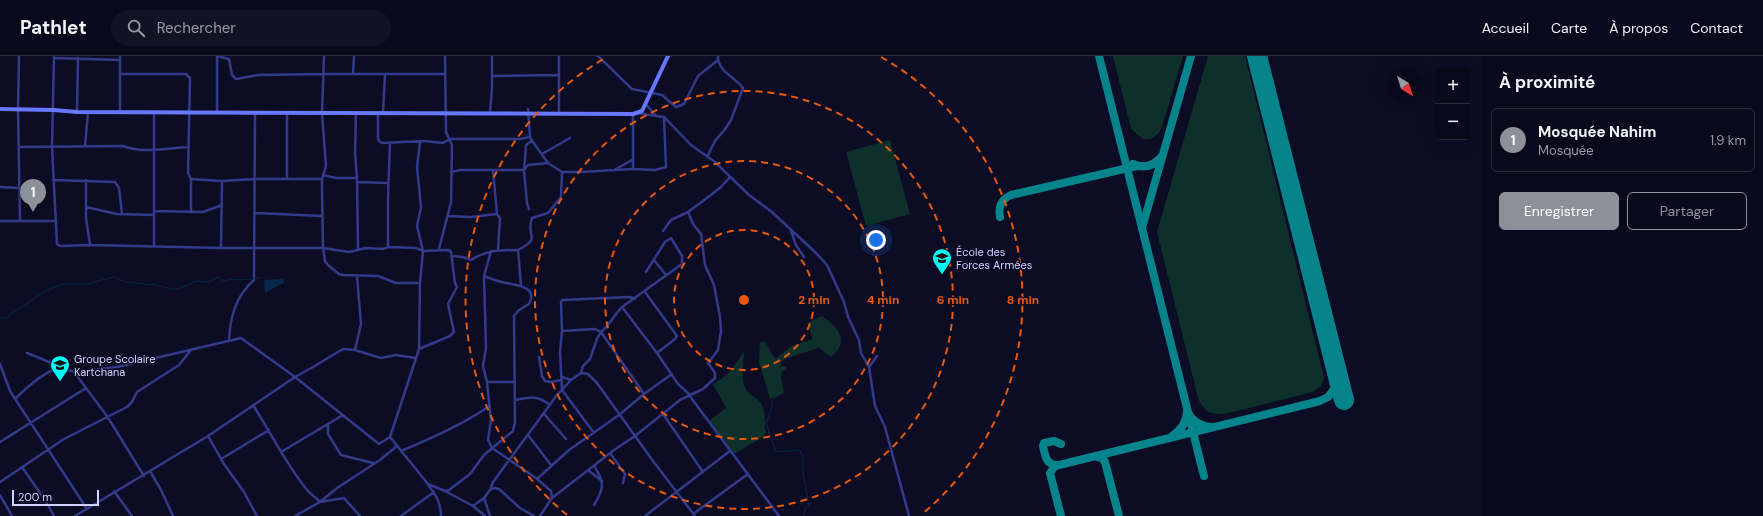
<!DOCTYPE html>
<html lang="fr">
<meta charset="utf-8">
<style>
:root{--surface:#0a091c;--page:#131225;--text:#f1f3f6;--muted:#999aa3;--line:#2a2a3b;--accent:#8c9099}
body{margin:0;font-family:"DM Sans",sans-serif;background:var(--page);color:var(--text)}
.controls{position:absolute;right:12px;top:12px;display:grid;overflow:hidden;border-radius:6px;box-shadow:0 4px 16px #0002}
.controls button{width:36px;height:36px;display:grid;place-items:center;padding:0;border:0;border-bottom:1px solid var(--line);background:var(--surface);color:var(--text);font:20px sans-serif}
.compass{position:absolute;left:1387px;top:12px;width:36px;height:36px;border-radius:50%;background:var(--surface);box-shadow:0 4px 16px #0002;rotate:142deg}
.scale{position:absolute;left:12px;bottom:10px;width:87px;box-sizing:border-box;padding-left:4px;border:2px solid #d0d1ff;border-top:0;font-size:11px;line-height:14px;white-space:nowrap;color:#d0d1ff;-webkit-text-stroke:3px #0d0c25;paint-order:stroke}
.you{position:absolute;left:876px;top:184px;width:14px;height:14px;margin:-10px;border:3px solid #fff;border-radius:50%;background:#1a73e8;box-shadow:0 0 0 6px #1a73e833}
.badge{display:grid;place-items:center;width:26px;height:26px;border-radius:50%;background:var(--accent);color:#fff;font-size:13px;font-weight:700}
.pin{position:absolute;translate:-50% -33px;filter:drop-shadow(0 1px 2px #0008)}
.pin::after{content:'';position:absolute;top:21px;width:14px;height:12px;background:inherit;clip-path:polygon(0 0,100% 0,50% 100%)}
.list{margin:0;padding:0;list-style:none}
h2{display:flex;justify-content:space-between;align-items:center;height:52px;margin:0;padding:0 16px;font-size:17px}
h2 small{font-size:13px;font-weight:400;color:var(--muted)}
.list li{display:grid;grid-template-columns:26px 1fr auto;gap:12px;align-items:center;box-sizing:border-box;height:64px;margin:0 8px 8px;padding:0 8px;border:1px solid var(--line);border-radius:6px}
.list b{display:block;font-size:15px;white-space:nowrap}
.list p{margin:0;font-size:13px;white-space:nowrap;color:var(--muted)}
.list em{font-size:13px;font-style:normal;color:var(--muted)}
.actions{display:flex;gap:8px;padding:12px 16px}
.actions a{flex:1;padding:9px 0;border:1px solid var(--accent);border-radius:6px;text-align:center;font-size:14px;color:var(--accent)}
.actions .main{background:var(--accent);color:#fff}
.icon{flex:none;width:22px;height:22px;fill:none;stroke:currentColor;stroke-width:2;stroke-linecap:round;stroke-linejoin:round}
.map{position:relative;flex:none;width:1483px;height:460px;overflow:hidden}
header{display:flex;align-items:center;gap:24px;box-sizing:border-box;height:56px;padding:0 20px;background:var(--surface);border-bottom:1px solid var(--line)}
header strong{font-size:19px}
nav{display:flex;gap:22px;margin-inline-start:auto;font-size:14px}
.search{width:280px;height:36px;background:var(--page);display:flex;align-items:center;gap:10px;box-sizing:border-box;padding:0 14px;border-radius:22px;color:var(--muted);font-size:15px}
main{display:flex}
aside{flex:1;background:var(--surface)}
.map>svg:first-child{display:block}
.green{fill:#0e302a}
.water{fill:#06284a}
.lines{fill:none;stroke-linecap:round;stroke-linejoin:round}
.stream{stroke:#06284a;stroke-width:1}
.taxiway{stroke:#06848c;stroke-width:8}
.runway{stroke:#06848c;stroke-width:20}
.street{stroke:#323a89;stroke-width:2.5}
.secondary{stroke:#6777ff;stroke-width:4}
.ring{fill:none;stroke:#e8590c;stroke-width:2;stroke-dasharray:7 5}
.labels{text-anchor:middle;dominant-baseline:central;stroke-width:3;stroke-linejoin:round;paint-order:stroke}
.poi-label{font-size:11px;fill:#d0d1ff;stroke:#0d0c25;text-anchor:start}
.centre{fill:#e8590c;stroke:#0d0c25;stroke-width:2}
.ring-label{font-size:12px;text-anchor:middle;font-weight:bold;fill:#e8590c;stroke:#0d0c25;stroke-width:3;stroke-linejoin:round;paint-order:stroke}
</style>
<header>
<strong>Pathlet</strong>
<div class="search"><svg class="icon" aria-label="search" viewBox="0 0 24 24"><circle cx="10" cy="10" r="6"/><path d="M15 15l6 6"/></svg>Rechercher</div>
<nav><a>Accueil</a><a>Carte</a><a>À propos</a><a>Contact</a></nav>
</header>
<main>
<div class="map">
<svg width="1483" height="460" viewBox="0 0 1483 460">
<rect width="100%" height="100%" fill="#0d0c25"/>
<path class="green" d="M 1113,0 L 1183,0 L 1162,71 C 1158,80 1153,84 1143,83 L 1131,73 Z
M 1208,0 L 1245,0 L 1324,322 L 1321,330 L 1313,336 L 1224,358 C 1211,359 1203,355 1198,342 L 1157,176 Z
M 890,84 L 910,158 L 866,170 L 846,96 Z
M 822,260 C 839,271 850,286 831,301 L 819,292 L 785,303 L 781,306 L 781,310 L 786,311 L 787,314 L 782,315 L 781,322 L 784,337 L 770,343 L 759,306 L 760,286 L 765,285 L 775,303 L 792,290 L 813,283 L 807,267 Z
M 744,295 C 744,304 741,321 744,329 C 748,340 758,341 762,349 C 766,356 764,368 766,377 L 763,381 L 734,398 L 709,365 L 726,352 L 713,328 C 728,321 735,309 744,295 Z"/>
<path class="water" d="M 282,223 L 285,226 L 265,237 L 264,224 Z"/>
<g class="lines">
<path class="stream" d="M 0,262 L 6,262 L 43,236 L 63,228 L 88,228 L 113,221 L 126,226 L 155,229 L 172,233 L 178,233 L 196,225 L 209,226 L 218,221 L 224,225 L 229,223 L 241,224 L 260,222
M 778,339 L 772,345 L 772,351 L 766,367 L 773,388 L 777,396 L 800,394 L 803,403 L 803,418 L 809,449 L 805,452 L 804,460"/>
<path class="taxiway" d="M 1099,0 L 1204,420
M 1133,108 C 1144,113 1154,110 1162,100
M 1000,161 C 998,150 1001,144 1011,139 L 1137,110
M 1142,172 L 1191,0
M 1172,380 C 1181,374 1187,366 1187,355 C 1192,365 1200,370 1211,371
M 1098,401 L 1102,402 L 1105,406 L 1119,460
M 1058,409 C 1046,410 1045,399 1043,390 L 1044,387 L 1054,385 L 1061,388
M 1061,460 L 1050,417 L 1055,410 L 1320,345 L 1328,341 L 1339,327"/>
<path class="runway" d="M 1257,0 L 1344,344"/>
<path class="street" d="M 19,0 L 18,53 L 20,165
M 54,0 L 52,91 L 57,188 L 60,190 L 90,189 L 221,192 L 323,192 L 349,196 L 366,192 L 383,193 L 388,191 L 416,192 L 423,195 L 449,194 L 451,196 L 455,227 L 457,231 L 448,248 L 454,276 L 450,280 L 419,293
M 217,0 L 229,3 L 232,19 L 236,23 L 258,19 L 323,18 L 445,18
M 324,0 L 322,57 L 326,110 L 322,123 L 322,132 L 323,192 L 325,205 L 328,209 L 339,218 L 343,219 L 378,220 L 396,227 L 420,227
M 559,0 L 559,57
M 598,0 L 632,33 L 662,39 L 676,51 L 684,48 L 698,20 L 718,4
M 54,2 L 120,4
M 121,18 L 186,18 L 190,22 L 188,117 L 191,123 L 191,156
M 353,18 L 354,0
M 493,20 L 558,19
M 645,47 L 656,60 L 664,61 L 691,89 L 715,106 L 749,139 L 772,156 L 816,197 L 827,209 L 844,246 L 848,261 L 859,284 L 861,297 L 869,311 L 875,350 L 885,371 L 909,460
M 528,53 L 530,81 L 533,86 L 548,107 L 562,116 L 580,116 L 633,113 L 655,114 L 666,111 L 664,62
M 120,55 L 120,0
M 77,56 L 78,2
M 154,56 L 154,190
M 217,57 L 217,0
M 287,57 L 287,123
M 356,57 L 355,97 L 357,122 L 358,194
M 378,57 L 378,82 L 379,85 L 382,87 L 424,85 L 443,87 L 450,83 L 520,83 L 530,81
M 383,57 L 385,18
M 490,57 L 492,32 L 492,0
M 637,57 L 656,60
M 19,91 L 123,90 C 143,98 169,92 189,91
M 85,91 L 88,56
M 542,98 L 570,82
M 707,101 L 715,85 L 726,72 L 731,64 L 743,32 C 736,22 717,15 718,0
M 616,113 L 632,104
M 633,113 L 633,58
M 493,114 L 497,158 L 500,162 L 498,194
M 451,116 L 461,114 L 524,114 L 526,89 L 530,86 L 532,86
M 323,119 L 336,122 L 357,122
M 191,123 L 222,125 L 255,123 L 322,123
M 53,124 L 115,126 L 119,132 L 122,158
M 86,124 L 86,162 L 90,189
M 357,126 L 388,127
M 0,131 L 19,132
M 86,151 L 117,158 L 154,159
M 529,153 L 527,147 L 524,114 L 528,109 L 548,107
M 154,155 L 203,156 L 222,149
M 255,157 L 322,160
M 448,160 L 471,161 L 497,158
M 0,165 L 55,165
M 663,175 L 671,164 L 688,156 L 703,145 L 721,131 L 730,121
M 791,175 L 796,189 L 804,201
M 388,191 L 388,141 L 390,87
M 221,192 L 222,125
M 439,193 L 451,146 L 452,89 L 446,76 L 445,0
M 491,195 L 484,220 L 486,292 L 483,310 L 487,326 L 491,364 L 488,384 L 492,392 L 536,422 L 551,435 L 552,442 L 540,460
M 452,200 L 463,201 L 471,204 C 486,194 500,194 518,194
M 654,204 L 666,219
M 646,216 L 665,186 L 671,182 L 682,200 L 682,208 L 622,251 L 657,297 L 678,328 L 690,339
M 254,221 L 255,57
M 521,229 L 518,194 C 543,181 525,181 532,162 L 548,157 L 561,141 L 562,116
M 645,236 L 677,280 L 675,283 L 657,297
M 562,275 L 561,246 L 562,244 L 630,241 L 635,243
M 229,285 C 230,260 236,240 254,224
M 355,294 L 361,268 L 357,220
M 27,297 L 74,316 L 117,311 L 241,282 L 295,321 L 379,388 L 390,381 L 428,428 L 445,435 L 473,450 L 485,460
M 539,301 L 542,320 L 545,325 L 550,326 L 562,324
M 0,308 L 10,335 L 87,453
M 869,311 L 877,300
M 74,316 L 107,360 L 144,420
M 581,317 L 588,318 L 597,327 L 653,405 L 695,460
M 562,321 L 571,324
M 487,326 L 515,326
M 644,338 L 672,318
M 689,339 L 779,460
M 15,343 C 27,331 44,316 60,311
M 516,344 C 531,341 537,339 550,349
M 253,349 C 271,377 287,410 308,435 C 312,439 316,442 320,446 L 344,442 L 360,460
M 544,358 L 566,383
M 663,358 L 703,416
M 328,369 L 328,378 L 341,399 L 373,407
M 528,379 L 551,409
M 208,380 L 224,408 L 244,436 L 257,460
M 390,381 L 419,293 L 420,227 L 423,195 L 417,170 L 421,151 L 417,111 L 420,86
M 0,386 L 86,332
M 401,395 C 430,383 462,369 488,351
M 281,396 L 343,359
M 610,397 L 625,418 L 623,427
M 221,403 L 269,374
M 22,411 L 47,447 L 54,460
M 150,415 L 161,434 L 173,460
M 589,415 L 602,425
M 537,423 L 569,394 L 619,359 L 644,338 L 601,276 C 610,269 614,259 622,251
M 0,426 L 64,383 L 127,351 L 132,346 L 137,336 L 179,309 L 191,294
M 428,429 C 436,438 441,448 441,460
M 490,434 L 493,426 L 557,339 L 571,324 L 581,317 L 583,310 L 590,303 L 597,283 L 601,276 L 595,273 L 562,275 L 560,296 L 562,334 L 594,377
M 114,435 L 132,460
M 445,435 L 449,434 L 470,418 L 484,399 L 513,375 L 515,366 L 514,260 L 519,254 L 529,248 C 539,229 513,229 502,226 C 496,225 490,222 484,220
M 0,439 L 12,460
M 484,442 L 490,460
M 552,442 L 614,394 L 635,380 L 680,344 L 703,333 L 715,322 L 715,317 L 708,307 L 718,294 L 721,275 L 720,261 L 714,229 L 705,209 L 701,178 L 693,168 L 688,156
M 594,449 C 604,433 605,426 594,410
M 473,450 L 484,442 L 490,434 L 494,432 L 499,433 L 520,452 L 534,460
M 693,458 L 748,418
M 75,460 L 208,380 L 295,321 L 313,311 L 343,293 L 355,294 L 381,302 L 396,299 L 415,302
M 295,460 L 320,446 L 337,432 L 380,404 L 397,390
M 401,460 L 434,436
M 645,460 L 730,395"/>
<path class="secondary" d="M 0,53 L 54,54 L 77,56 L 633,58 L 642,55 L 668,0"/>
</g>
<g class="ring">
<circle cx="744" cy="244" r="70"/>
<circle cx="744" cy="244" r="139"/>
<circle cx="744" cy="244" r="209"/>
<path d="M567 459A279 279 0 0 1 607 1M881 1A279 279 0 0 1 921 459"/>
</g>
<defs>
<g id="university-pin" transform="scale(1)"><path d="M0 17L-7.5 6A9.5 9.5 0 1 1 7.5 6Z" fill="#00fbf3" stroke="#0d0c25"/><path d="M0-5L7-2L0 1L-7-2ZM-4 1L0 2.5L4 1V4Q0 6-4 4Z" fill="#111"/></g>
<g id="school-pin" transform="scale(1)"><path d="M0 17L-7.5 6A9.5 9.5 0 1 1 7.5 6Z" fill="#00fbf3" stroke="#0d0c25"/><path d="M0-5L7-2L0 1L-7-2ZM-4 1L0 2.5L4 1V4Q0 6-4 4Z" fill="#111"/></g>
</defs>
<g fill-rule="evenodd">
<use href="#university-pin" x="942" y="202"/>
<use href="#school-pin" x="60" y="309"/>
</g>
<g class="labels">
<g class="poi-label">
<text x="956" y="196">École des<tspan x="956" dy="13">Forces Armées</tspan></text>
<text x="74" y="303">Groupe Scolaire<tspan x="74" dy="13">Kartchana</tspan></text>
</g>
</g>
<circle cx="744" cy="244" r="6" class="centre"/>
<g class="ring-label">
<text x="814" y="248">2 min</text>
<text x="883" y="248">4 min</text>
<text x="953" y="248">6 min</text>
<text x="1023" y="248">8 min</text>
</g>
</svg>
<div class="controls">
<button>+</button>
<button>−</button>
</div>
<svg class="compass" viewBox="-18 -18 36 36"><path d="M0-13l5 13h-10z" fill="#e53935"/><path d="M0 13l5-13h-10z" fill="#999aa3"/></svg>
<div class="scale">200 m</div>
<div class="you"></div>
<div class="pin badge" style="left:33px;top:156px">1</div>
</div>
<aside>
<h2>À proximité<small></small></h2>
<ul class="list">
<li><span class="badge">1</span><div><b>Mosquée Nahim</b><p>Mosquée</p></div><em>1.9 km</em></li>
</ul>
<div class="actions"><a class="main">Enregistrer</a><a>Partager</a></div>
</aside>
</main>
